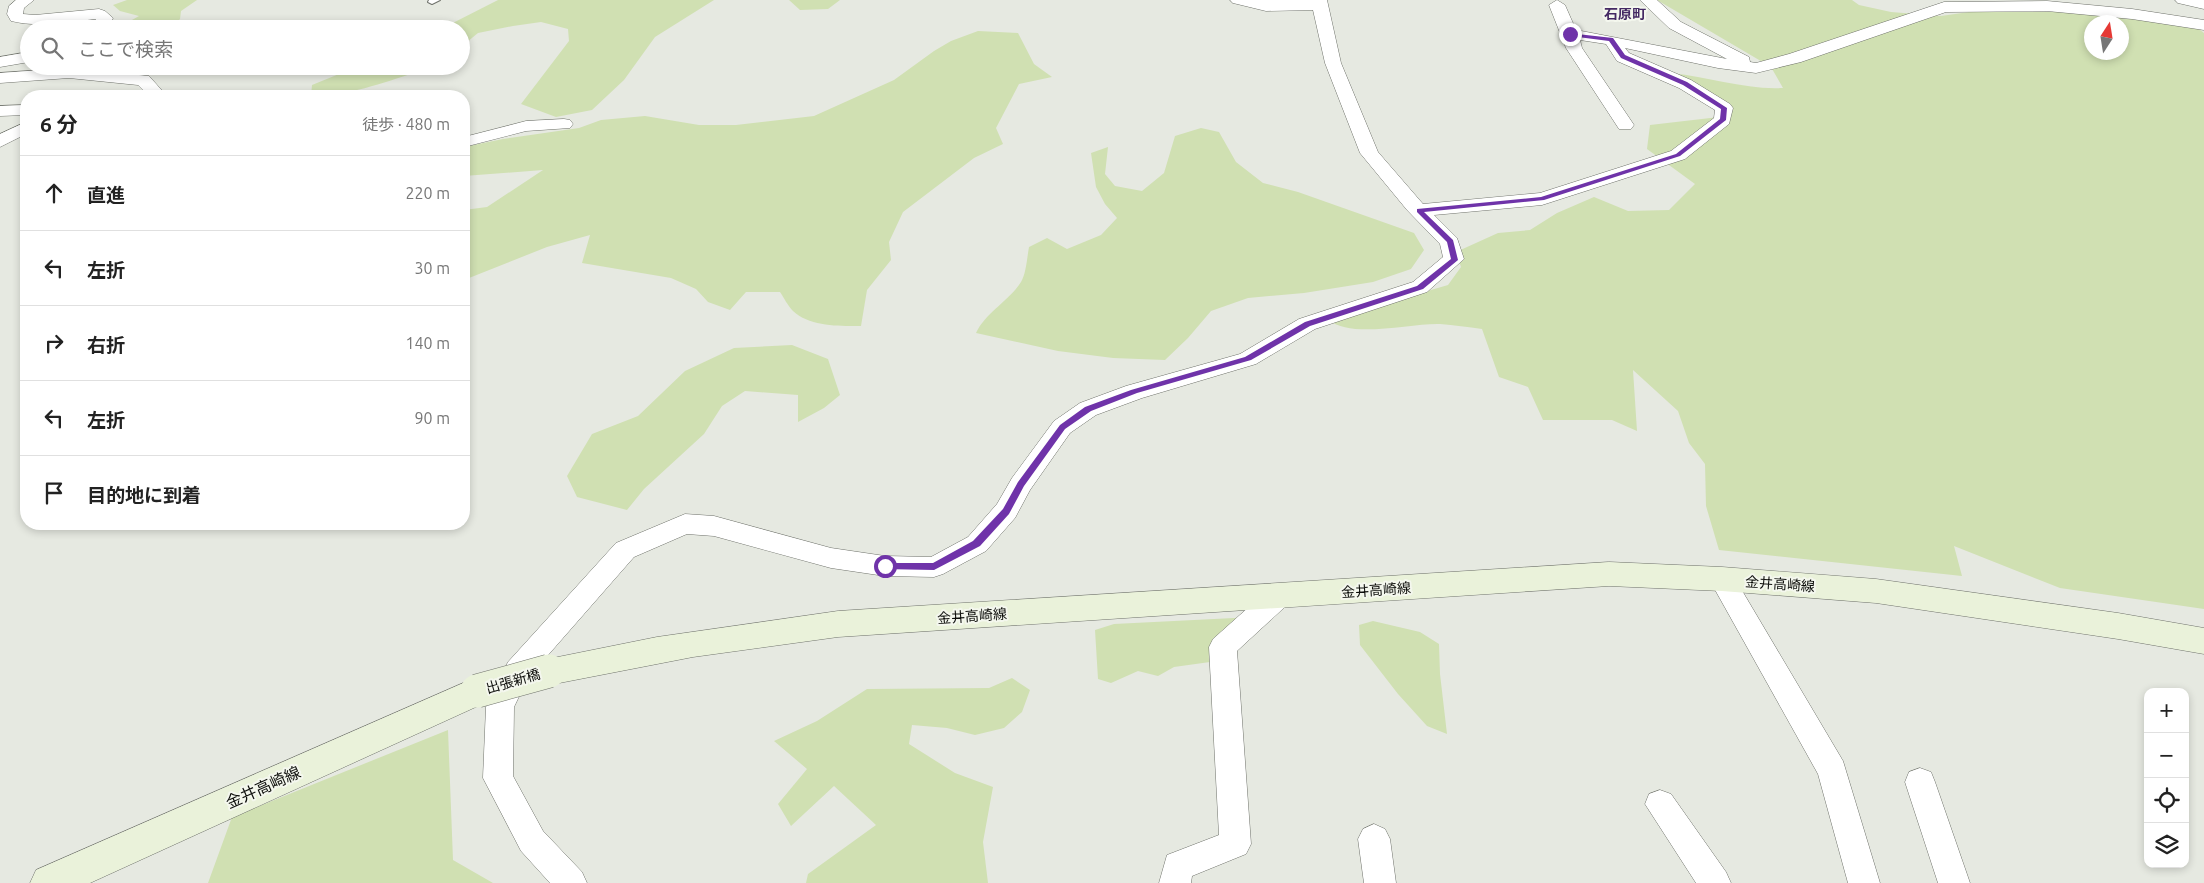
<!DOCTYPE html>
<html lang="ja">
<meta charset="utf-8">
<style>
:root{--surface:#fff;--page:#f2f2f2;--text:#222;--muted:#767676;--line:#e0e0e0}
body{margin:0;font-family:Ubuntu,"Noto Sans JP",sans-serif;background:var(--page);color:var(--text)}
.controls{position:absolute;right:15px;bottom:15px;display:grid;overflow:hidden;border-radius:10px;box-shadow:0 2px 8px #0003}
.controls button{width:45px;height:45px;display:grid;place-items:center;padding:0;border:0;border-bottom:1px solid var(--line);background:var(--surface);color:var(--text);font:25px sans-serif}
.compass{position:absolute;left:2084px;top:15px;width:45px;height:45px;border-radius:50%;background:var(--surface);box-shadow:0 2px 8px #0003;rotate:12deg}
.stop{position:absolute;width:15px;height:15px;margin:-11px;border:4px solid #6f33a9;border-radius:50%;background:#fff}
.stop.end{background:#6f33a9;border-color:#fff;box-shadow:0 1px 5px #0008}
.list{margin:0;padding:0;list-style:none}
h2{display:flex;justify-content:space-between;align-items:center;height:65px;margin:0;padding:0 20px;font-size:21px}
h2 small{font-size:16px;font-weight:400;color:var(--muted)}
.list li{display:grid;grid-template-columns:32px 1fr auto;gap:15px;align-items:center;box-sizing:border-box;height:75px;padding:0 20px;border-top:1px solid var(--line)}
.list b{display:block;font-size:19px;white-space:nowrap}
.list em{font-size:16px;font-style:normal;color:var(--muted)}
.icon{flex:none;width:28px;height:28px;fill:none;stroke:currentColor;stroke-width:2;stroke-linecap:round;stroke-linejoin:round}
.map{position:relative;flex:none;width:2204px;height:883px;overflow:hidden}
.search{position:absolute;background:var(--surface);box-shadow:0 2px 8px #0003;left:20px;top:20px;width:450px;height:55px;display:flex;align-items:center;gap:12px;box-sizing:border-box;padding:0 18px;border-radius:28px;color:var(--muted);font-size:19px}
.panel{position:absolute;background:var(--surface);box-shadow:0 2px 8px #0003;left:20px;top:90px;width:450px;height:440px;border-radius:20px}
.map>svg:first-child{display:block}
.green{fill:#d0e0b2;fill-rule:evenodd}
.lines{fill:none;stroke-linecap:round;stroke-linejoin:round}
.service-casing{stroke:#6f726b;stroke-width:2}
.minor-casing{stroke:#6f726b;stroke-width:1}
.secondary-casing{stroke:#6f726b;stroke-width:1}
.service{fill:#fff;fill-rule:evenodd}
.minor{fill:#fff;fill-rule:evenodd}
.secondary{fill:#eaf2da;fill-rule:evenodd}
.secondary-bridge-casing{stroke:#6f726b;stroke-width:34;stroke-linecap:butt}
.secondary-bridge{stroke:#eaf2da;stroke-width:33}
.route{fill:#6f33a9}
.labels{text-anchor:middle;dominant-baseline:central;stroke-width:4;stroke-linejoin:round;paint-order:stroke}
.far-quarter-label{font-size:14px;font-weight:bold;fill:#442963;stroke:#f4f7ee}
.street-label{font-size:14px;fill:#0c0d0a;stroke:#f4f7ee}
.near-street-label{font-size:16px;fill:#0c0d0a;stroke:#f4f7ee}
</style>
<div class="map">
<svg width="2204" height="883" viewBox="0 0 2204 883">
<rect width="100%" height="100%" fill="#e6e9e1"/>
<path class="green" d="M 127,0 L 197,0 L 181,11 L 180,19 L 171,29 L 116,29 L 139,16 L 120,11 L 113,5 Z
M 498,0 L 714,0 L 655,37 L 624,80 L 592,110 L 556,117 L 521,104 L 569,41 L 568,29 L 541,22 L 513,26 L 478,33 L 461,47 L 461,29 L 441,29 Z
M 789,0 L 840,0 L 828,9 L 800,10 Z
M 1657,0 L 1852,0 L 1859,5 L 1891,12 L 1941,16 L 1969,12 L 2088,12 L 2199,29 L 2204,33 L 2204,609 L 2060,588 L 1954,546 L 1962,576 L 1719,550 L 1706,506 L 1705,464 L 1689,443 L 1678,411 L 1633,370 L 1637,431 L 1612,420 L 1543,420 L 1528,387 L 1499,377 L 1482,329 C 1468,327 1454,325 1440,324 C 1411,323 1351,339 1329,320 L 1448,285 L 1461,267 L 1456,252 L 1498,233 L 1530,230 L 1557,213 L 1594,197 L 1628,211 L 1669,210 L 1695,184 L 1647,149 L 1650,125 L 1719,117 L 1706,93 L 1672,73 C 1709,77 1746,90 1783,88 L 1771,67 ZM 2092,22 L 2122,22 L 2122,52 L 2092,52 Z
M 978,31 L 1018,33 L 1034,64 L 1052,77 L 1019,84 L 996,128 L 1003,144 L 974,158 L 903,212 L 889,242 L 891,260 L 867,290 L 861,326 C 840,326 810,327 793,311 C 788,306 784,298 780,292 L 746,292 L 730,310 L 708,302 L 696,289 L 671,278 L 582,263 L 590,235 L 547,247 L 464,280 L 464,210 L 487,207 L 543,170 L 464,176 L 464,147 L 503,139 L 579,128 L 601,120 L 645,116 L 699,125 L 736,125 L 814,116 L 894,80 L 934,51 L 951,41 Z
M 365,66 L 444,66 C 436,69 426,70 417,72 C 382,83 348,96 311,96 L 312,85 L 344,72 Z
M 1201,128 L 1219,132 L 1236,162 L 1263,183 L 1298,192 L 1414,233 L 1424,250 L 1411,269 L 1373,282 L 1304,293 L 1248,298 L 1211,311 L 1188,338 L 1165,360 L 1113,358 L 1058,351 L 976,333 C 986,312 1008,302 1021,282 C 1026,274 1027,258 1029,247 L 1047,238 L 1067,249 L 1101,235 L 1117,218 L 1105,204 L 1096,187 L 1091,153 L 1108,147 L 1105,174 L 1115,186 L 1142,191 L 1164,173 L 1175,136 Z
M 792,345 L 828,359 L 840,395 L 824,408 L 798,422 L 798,395 L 745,391 L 722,406 L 704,434 L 644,489 L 627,510 L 577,497 L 567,476 L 592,434 L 638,416 L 685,371 L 734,348 Z
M 1254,617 L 1210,662 L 1174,667 L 1158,676 L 1138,671 L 1111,683 L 1098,679 L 1095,630 L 1114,624 Z
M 1373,621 L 1420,632 L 1439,644 L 1440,674 L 1447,734 L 1427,726 L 1398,694 L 1360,645 L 1359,625 Z
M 1012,678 L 1030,690 L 1022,712 L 1004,728 L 975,735 L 947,728 L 912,725 L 909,744 L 955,773 L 993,787 L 983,842 L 988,883 L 806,883 L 808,874 L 876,825 L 834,786 L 791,826 L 778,804 L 807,769 L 774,741 L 817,721 L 867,689 L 989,688 Z
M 448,730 L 453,860 L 493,883 L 208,883 L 232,817 Z"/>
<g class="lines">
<g class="service-casing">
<path id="service" d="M 429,0 L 440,0 L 432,4 L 428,2 Z"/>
</g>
<g class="minor-casing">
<path id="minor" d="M 16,0 L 34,0 L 24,8 L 23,14 L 35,15 L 99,9 L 105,11 L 113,18 L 108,29 L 89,29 L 96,19 C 68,22 39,28 11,21 L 7,14 L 9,6 Z
M 1230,0 L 1327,0 L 1341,63 L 1378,152 L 1423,204 L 1540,193 L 1671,151 L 1714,118 L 1715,110 L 1679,88 L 1617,61 L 1606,44 L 1580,40 L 1582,48 L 1634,125 L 1631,129 L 1619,129 L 1566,48 L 1549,5 L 1557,0 L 1565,5 L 1576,30 L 1727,59 L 1669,28 L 1640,0 L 1657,0 L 1681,22 L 1749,57 L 1750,62 L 1756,63 L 1789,54 L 1944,2 L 2047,1 L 2132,9 L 2204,20 L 2204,30 L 2132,19 L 2047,11 L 1946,12 L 1801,62 L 1756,73 L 1718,68 L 1625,48 L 1629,53 L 1691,80 L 1730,104 L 1733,108 L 1729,124 L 1685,159 L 1542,205 L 1434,215 L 1457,238 L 1464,259 L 1427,292 L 1315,329 L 1256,364 L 1142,398 L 1096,415 L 1070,433 L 1030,490 L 1015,518 L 986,551 L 943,574 L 934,577 L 885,576 L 831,568 L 714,536 L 687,534 L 634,557 L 528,678 L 514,707 L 513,776 L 543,831 L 582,872 L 587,883 L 550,883 L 521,851 L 483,778 L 486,707 L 508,662 L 616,543 L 685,514 L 714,516 L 831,548 L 885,556 L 931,557 L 968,537 L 997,504 L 1012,478 L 1054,421 L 1080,403 L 1126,386 L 1240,354 L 1299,319 L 1413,282 L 1443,257 L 1440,244 L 1407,210 L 1360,153 L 1325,63 L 1313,10 L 1266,11 L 1233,3 Z
M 2175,0 L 2204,0 L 2204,9 L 2178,3 Z
M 29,52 L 29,62 L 0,67 L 0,57 Z
M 69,68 L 149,76 L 167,96 L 149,96 L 138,85 L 69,78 L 0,83 L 0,73 Z
M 26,105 L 26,115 L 0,116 L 0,106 Z
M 564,119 L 570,120 L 573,124 L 570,128 L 526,131 L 464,147 L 464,137 L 526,121 Z
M 26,122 L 26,134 L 0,147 L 0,134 Z
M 1722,569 L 1731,572 L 1843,761 L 1880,883 L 1848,883 L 1818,774 L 1709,579 L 1713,572 Z
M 1278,586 L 1287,589 L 1291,597 L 1287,605 L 1237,651 L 1251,844 L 1246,854 L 1192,876 L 1191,883 L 1159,883 L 1167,855 L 1219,835 L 1209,647 L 1213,639 L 1269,589 Z
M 1920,768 L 1931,772 L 1935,782 L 1970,883 L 1938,883 L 1905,782 L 1909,772 Z
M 1660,790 L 1671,794 L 1726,872 L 1731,883 L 1696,883 L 1645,804 L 1649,794 Z
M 1374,824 L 1385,829 L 1390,839 L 1396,883 L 1364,883 L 1358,839 L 1363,829 Z"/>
</g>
<g class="secondary-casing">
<path id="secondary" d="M 1609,562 L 1722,567 L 1876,579 L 2118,613 L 2204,628 L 2204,654 L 2118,639 L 1876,603 L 1722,591 L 1609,586 L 838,637 L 693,657 L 549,685 L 538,681 L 533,671 L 538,661 L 657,637 L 838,611 Z
M 477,677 L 489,681 L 493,691 L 489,701 L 90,883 L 30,883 L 36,870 Z"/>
</g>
<use href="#service" class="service"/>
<use href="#minor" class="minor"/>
<use href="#secondary" class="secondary"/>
<g class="secondary-bridge-casing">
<path id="secondary-bridge" d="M 477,691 L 549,671"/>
</g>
<use href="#secondary-bridge" class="secondary-bridge"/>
</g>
<path class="route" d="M 1568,33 L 1613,38 L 1625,55 L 1687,82 L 1727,108 L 1726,120 L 1680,156 L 1544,200 L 1424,212 L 1453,240 L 1458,260 L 1423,289 L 1310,326 L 1251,360 L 1137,393 L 1091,411 L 1065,429 L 1024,486 L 1009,514 L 980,546 L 934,570 L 882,569 L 882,564 L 885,563 L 933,563 L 973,541 L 1003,509 L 1018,482 L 1060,425 L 1085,407 L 1131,390 L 1245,357 L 1305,322 L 1417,286 L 1451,259 L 1447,242 L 1417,212 L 1417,209 L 1541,197 L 1676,154 L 1720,119 L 1721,109 L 1683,85 L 1621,58 L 1609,41 L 1570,36 Z"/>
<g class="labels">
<g class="far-quarter-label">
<text x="1625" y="14">石原町</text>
</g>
<g class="street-label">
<text transform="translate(1780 584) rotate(4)">金井高崎線</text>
<text transform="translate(1376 590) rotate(-4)">金井高崎線</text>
<text transform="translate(972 616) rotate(-4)">金井高崎線</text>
<text transform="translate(513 681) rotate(-16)">出張新橋</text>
</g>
<g class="near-street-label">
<text transform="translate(263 787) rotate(-24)">金井高崎線</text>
</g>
</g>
</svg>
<div class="controls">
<button>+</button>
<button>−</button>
<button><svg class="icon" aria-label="locate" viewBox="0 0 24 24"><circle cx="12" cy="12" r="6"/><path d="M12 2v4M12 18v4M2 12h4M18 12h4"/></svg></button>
<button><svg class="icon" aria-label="layers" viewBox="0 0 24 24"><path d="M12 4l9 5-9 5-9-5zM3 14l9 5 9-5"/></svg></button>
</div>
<svg class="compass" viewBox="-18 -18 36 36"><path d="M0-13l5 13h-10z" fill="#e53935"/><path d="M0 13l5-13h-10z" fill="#767676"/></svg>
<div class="stop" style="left:885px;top:566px"></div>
<div class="stop end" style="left:1570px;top:34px"></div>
<div class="search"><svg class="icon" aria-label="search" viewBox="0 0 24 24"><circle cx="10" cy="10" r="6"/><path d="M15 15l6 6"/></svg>ここで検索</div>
<section class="panel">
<h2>6 分<small>徒歩 · 480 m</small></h2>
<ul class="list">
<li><svg class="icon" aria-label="ahead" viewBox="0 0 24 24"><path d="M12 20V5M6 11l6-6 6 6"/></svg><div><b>直進</b></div><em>220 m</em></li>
<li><svg class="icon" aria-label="left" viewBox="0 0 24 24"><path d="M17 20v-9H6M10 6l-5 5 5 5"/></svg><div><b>左折</b></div><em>30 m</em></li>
<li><svg class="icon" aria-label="right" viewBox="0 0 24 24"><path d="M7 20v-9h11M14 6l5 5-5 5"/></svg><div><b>右折</b></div><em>140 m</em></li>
<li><svg class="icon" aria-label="left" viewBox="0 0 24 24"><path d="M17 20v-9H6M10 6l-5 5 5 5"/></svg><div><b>左折</b></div><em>90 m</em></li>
<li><svg class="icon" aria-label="arrive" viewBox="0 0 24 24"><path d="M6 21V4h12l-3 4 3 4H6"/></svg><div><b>目的地に到着</b></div></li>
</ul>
</section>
</div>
